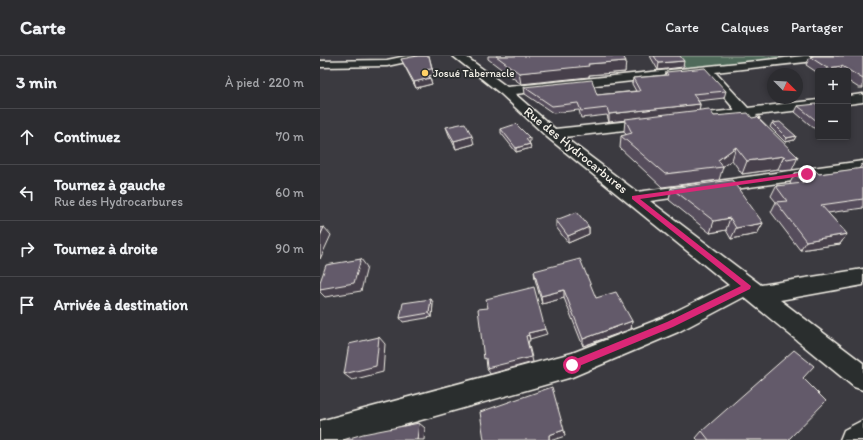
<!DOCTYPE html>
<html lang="fr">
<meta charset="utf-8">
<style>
:root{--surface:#2c2c30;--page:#343438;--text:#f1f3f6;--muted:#a6a7ab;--line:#48484c}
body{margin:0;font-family:Itim,sans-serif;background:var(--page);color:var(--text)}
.controls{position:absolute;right:12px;top:12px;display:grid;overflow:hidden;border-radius:4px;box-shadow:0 2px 6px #0003}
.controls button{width:36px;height:36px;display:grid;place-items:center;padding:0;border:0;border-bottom:1px solid var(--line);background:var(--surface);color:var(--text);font:20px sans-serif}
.compass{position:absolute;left:447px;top:12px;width:36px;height:36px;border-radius:50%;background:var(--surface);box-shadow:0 2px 6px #0003;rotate:114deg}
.stop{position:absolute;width:12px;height:12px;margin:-9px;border:3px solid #db2777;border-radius:50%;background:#fff}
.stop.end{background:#db2777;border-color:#fff;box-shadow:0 1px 4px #0008}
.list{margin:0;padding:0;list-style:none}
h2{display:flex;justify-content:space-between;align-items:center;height:52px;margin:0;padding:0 16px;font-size:17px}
h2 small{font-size:13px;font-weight:400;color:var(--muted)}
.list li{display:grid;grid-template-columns:26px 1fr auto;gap:12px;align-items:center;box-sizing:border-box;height:56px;padding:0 16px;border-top:1px solid var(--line)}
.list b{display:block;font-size:15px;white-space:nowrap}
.list p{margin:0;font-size:13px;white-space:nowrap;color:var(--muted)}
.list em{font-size:13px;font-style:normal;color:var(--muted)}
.icon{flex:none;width:22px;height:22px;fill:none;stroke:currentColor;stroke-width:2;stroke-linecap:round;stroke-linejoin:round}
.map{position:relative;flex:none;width:543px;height:384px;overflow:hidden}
header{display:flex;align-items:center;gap:24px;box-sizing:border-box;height:56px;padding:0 20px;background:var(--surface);border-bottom:1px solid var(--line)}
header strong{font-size:19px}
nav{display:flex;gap:22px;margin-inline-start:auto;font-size:14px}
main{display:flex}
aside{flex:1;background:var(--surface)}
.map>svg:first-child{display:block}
.green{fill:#506b5a;stroke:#a2aea1}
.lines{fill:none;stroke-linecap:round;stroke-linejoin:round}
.minor-casing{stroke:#f4f1e8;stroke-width:3}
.minor{fill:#2a2d2e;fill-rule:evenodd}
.wall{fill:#564d5c;stroke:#f4f1e8}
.shaded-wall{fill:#463f4b;stroke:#f4f1e8}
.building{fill:#645a6b;stroke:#f4f1e8}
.route{fill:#db2777}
.poi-dot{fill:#ffd166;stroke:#2a2d2e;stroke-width:1.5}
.labels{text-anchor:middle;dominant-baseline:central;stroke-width:3.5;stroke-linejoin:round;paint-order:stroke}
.far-poi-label{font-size:11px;fill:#f4f1e8;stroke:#2a2d2e;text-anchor:start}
.street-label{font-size:13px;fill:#f4f1e8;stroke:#2a2d2e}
</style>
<header>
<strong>Carte</strong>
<nav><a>Carte</a><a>Calques</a><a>Partager</a></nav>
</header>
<main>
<aside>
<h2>3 min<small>À pied · 220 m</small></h2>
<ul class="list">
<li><svg class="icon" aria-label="ahead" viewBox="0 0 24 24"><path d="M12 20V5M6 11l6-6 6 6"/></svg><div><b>Continuez</b></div><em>70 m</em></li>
<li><svg class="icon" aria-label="left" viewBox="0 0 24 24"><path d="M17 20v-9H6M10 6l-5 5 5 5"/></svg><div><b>Tournez à gauche</b><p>Rue des Hydrocarbures</p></div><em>60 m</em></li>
<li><svg class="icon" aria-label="right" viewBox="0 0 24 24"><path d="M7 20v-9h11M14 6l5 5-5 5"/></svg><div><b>Tournez à droite</b></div><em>90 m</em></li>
<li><svg class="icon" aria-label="arrive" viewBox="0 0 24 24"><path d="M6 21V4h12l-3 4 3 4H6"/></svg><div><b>Arrivée à destination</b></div></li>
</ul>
</aside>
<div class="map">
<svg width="543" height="384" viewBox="0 0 543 384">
<rect width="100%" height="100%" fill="#3b3a40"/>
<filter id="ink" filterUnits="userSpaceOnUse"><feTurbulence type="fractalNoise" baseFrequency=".025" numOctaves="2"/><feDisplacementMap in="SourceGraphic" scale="8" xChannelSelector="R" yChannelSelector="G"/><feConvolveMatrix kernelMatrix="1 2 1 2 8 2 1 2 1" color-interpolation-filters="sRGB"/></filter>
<g filter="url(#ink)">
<path class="green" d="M 357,0 L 463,0 L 468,4 L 367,13 Z"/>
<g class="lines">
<g class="minor-casing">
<path id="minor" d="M 86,0 L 106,0 L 105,2 L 67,10 L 0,11 L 0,5 L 67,4 Z
M 133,0 L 145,0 L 187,31 L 484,0 L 518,0 L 513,3 L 395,16 L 428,52 L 498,44 L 498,52 L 436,59 L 439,62 L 437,65 L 432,66 L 422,61 L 368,67 L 363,66 L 361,63 L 363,60 L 368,59 L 415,54 L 384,17 L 195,38 L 235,73 L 330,63 L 335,64 L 337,67 L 335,70 L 330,71 L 244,81 L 317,136 L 543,105 L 543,115 L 330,145 L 441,229 L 543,213 L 543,229 L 460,244 L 543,307 L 543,334 L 534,331 L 424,241 L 358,276 L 252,321 L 31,384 L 0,384 L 0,365 L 252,297 L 342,262 L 409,229 L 227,81 L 181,38 Z
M 543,38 L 543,46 L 528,48 L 528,40 Z
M 543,364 L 543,384 L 520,384 L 524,374 Z"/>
</g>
<use href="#minor" class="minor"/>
</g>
<path class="wall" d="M 168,0 L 303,0 L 305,16 L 269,19 L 269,21 L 201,28 L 168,3 Z
M 330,0 L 360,0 L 363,11 L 338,14 Z
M 543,0 L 543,32 L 539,32 L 528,25 L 528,15 L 498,15 L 498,17 L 486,9 L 490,1 Z
M 81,3 L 114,19 L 108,20 L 112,28 L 96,32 L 84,9 Z
M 346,16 L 406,35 L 404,42 L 378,45 L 380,48 L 379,55 L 394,60 L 432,62 L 478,101 L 472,114 L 461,115 L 458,113 L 422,118 L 412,104 L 403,110 L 403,111 L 399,124 L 342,131 L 300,92 L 301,80 L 306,79 L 304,75 L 305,64 L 289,66 L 287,59 L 261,62 L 259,54 L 233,57 L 205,38 L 204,31 L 277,39 L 316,35 L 312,28 L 313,22 L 345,19 Z
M 478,50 L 498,50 L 498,73 L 495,73 L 475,56 Z
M 452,67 L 476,80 L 474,84 L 465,86 L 450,71 Z
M 126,71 L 154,88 L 136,93 L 129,79 Z
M 181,73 L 210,86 L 209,87 L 210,88 L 211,92 L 196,96 L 181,77 Z
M 542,108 L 543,108 L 543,152 L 508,157 L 527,178 L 520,188 L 480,194 L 451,156 L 456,146 L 451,140 L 456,130 L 471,129 L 470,127 L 475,117 L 499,118 L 539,113 Z
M 351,132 L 443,167 L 437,178 L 411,183 L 406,174 L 390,177 L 349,144 Z
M 236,164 L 269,171 L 269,178 L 248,187 L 236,171 Z
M 214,215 L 276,242 L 312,265 L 311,273 L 263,290 L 244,242 L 222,248 L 215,223 Z
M 113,246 L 112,261 L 83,266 L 80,262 Z
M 483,322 L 468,384 L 378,384 L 376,382 L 382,375 Z"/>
<path class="shaded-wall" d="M 109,0 L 114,19 L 106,20 L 104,14 Z
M 306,5 L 305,16 L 269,19 L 269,21 L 201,28 L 199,17 L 268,8 Z
M 364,5 L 363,11 L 338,14 L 339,7 Z
M 522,10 L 520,15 L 505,15 L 507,12 Z
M 110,22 L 112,28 L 96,32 L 94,26 Z
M 380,48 L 379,56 L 289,66 L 289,58 Z
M 498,68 L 498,73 L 495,73 Z
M 152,80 L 154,88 L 136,93 L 134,85 Z
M 476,80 L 474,84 L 465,86 L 467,82 Z
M 210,82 L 210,86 L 207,87 L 206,83 Z
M 210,88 L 211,92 L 196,96 L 196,92 Z
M 416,91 L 412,104 L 402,111 L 398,104 Z
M 464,100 L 458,113 L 422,118 L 427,105 Z
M 410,162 L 406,174 L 390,177 L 394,165 Z
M 443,167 L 437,178 L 411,183 L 416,172 Z
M 4,171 L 11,179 L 0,203 L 0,180 Z
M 269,171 L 269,178 L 248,187 L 248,180 Z
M 527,178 L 520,188 L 480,194 L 486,185 Z
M 41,203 L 47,211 L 41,235 L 5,241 L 0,236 L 0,233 Z
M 244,234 L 244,242 L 222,248 L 221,240 Z
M 111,243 L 113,246 L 112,261 L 109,257 Z
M 312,265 L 311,273 L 263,290 L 263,283 Z
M 225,273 L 227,278 L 210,283 L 208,277 Z
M 209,279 L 210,285 L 208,285 L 213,306 L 170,318 L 167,312 L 206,280 Z
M 59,281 L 65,288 L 63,316 L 32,324 L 24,318 Z
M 99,367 L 105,372 L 104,384 L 97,384 Z
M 244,374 L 245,380 L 233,384 L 229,384 L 229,379 Z"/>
<path class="building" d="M 98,0 L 109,0 L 112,13 L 104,14 L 110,22 L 94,26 L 81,3 Z
M 176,0 L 303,0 L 306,5 L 268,8 L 269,10 L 199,17 Z
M 334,0 L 360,0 L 364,5 L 339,7 Z
M 494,0 L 543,0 L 543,23 L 522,10 L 507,12 L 490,1 Z
M 385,12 L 406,35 L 373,38 L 380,48 L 289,58 L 287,52 L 261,55 L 258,47 L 232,50 L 204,31 L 272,24 L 277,39 L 320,35 L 313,22 L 348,19 L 346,16 Z
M 496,48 L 498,50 L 498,66 L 478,50 Z
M 389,53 L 394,60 L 428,57 L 432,62 L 437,61 L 478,101 L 467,103 L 464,100 L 427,105 L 416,91 L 398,104 L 403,111 L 345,118 L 301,80 L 312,77 L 305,63 Z
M 460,66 L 476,80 L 467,82 L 452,67 Z
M 145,67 L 152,80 L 134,85 L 126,71 Z
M 196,68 L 210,82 L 206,83 L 210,88 L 196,92 L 181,73 Z
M 543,112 L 543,143 L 501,149 L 527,178 L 486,185 L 456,146 L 467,145 L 456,130 L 483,127 L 475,117 L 495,114 L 499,118 Z
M 412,124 L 443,167 L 416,172 L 410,162 L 394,165 L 351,132 Z
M 257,156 L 269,171 L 248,180 L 236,164 Z
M 4,171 L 0,180 L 0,172 Z
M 41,203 L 34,227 L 0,233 L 0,226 L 6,209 Z
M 260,203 L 276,242 L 296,236 L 312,265 L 263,283 L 244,234 L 221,240 L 214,215 Z
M 214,231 L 225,273 L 208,277 L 209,279 L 206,280 L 211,301 L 167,312 L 166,302 L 164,303 L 158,253 L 168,252 L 166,243 Z
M 111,243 L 109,257 L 80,262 L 83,247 Z
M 59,281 L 56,310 L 24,318 L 29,288 Z
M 474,294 L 494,310 L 483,322 L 506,345 L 468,384 L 389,384 L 382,375 Z
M 232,331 L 244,374 L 229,379 L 229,384 L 164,384 L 160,356 Z
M 99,367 L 97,384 L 23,384 L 43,378 Z"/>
</g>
<path class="route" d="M 487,116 L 490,118 L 489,119 L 320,143 L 431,230 L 430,233 L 353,271 L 252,313 L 249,311 L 248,309 L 249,306 L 347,266 L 421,230 L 312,143 L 312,140 Z"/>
<circle class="poi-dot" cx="105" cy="17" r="4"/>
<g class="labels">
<g class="far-poi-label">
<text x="113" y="17">Josué Tabernacle</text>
</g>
<g class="street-label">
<text transform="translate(256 94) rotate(39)">Rue des Hydrocarbures</text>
</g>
</g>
</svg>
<div class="controls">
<button>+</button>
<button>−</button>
</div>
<svg class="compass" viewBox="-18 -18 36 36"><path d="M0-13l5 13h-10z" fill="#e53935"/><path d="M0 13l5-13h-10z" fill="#a6a7ab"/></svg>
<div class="stop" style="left:252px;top:309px"></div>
<div class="stop end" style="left:487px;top:118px"></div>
</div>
</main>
